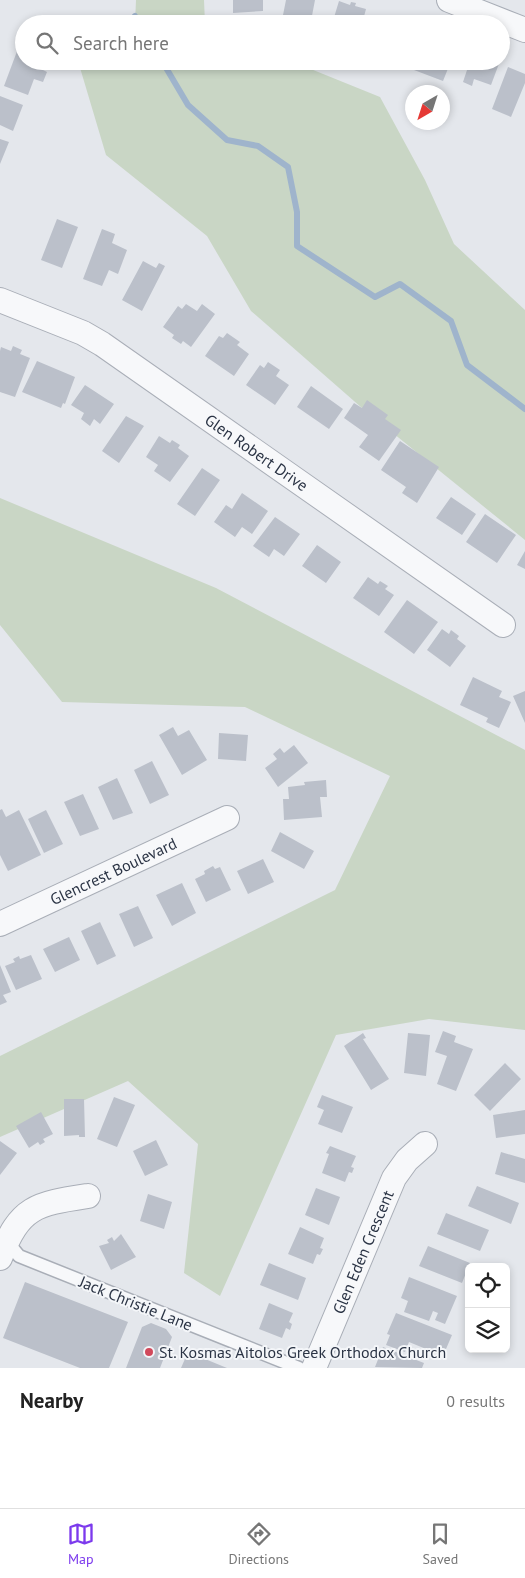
<!DOCTYPE html>
<style>
:root{--surface:#fff;--page:#f2f2f2;--text:#222;--muted:#767676;--line:#e0e0e0;--accent:#7c3aed}
body{margin:0;font-family:"PT Sans",sans-serif;background:var(--page);color:var(--text)}
.controls{position:absolute;right:15px;bottom:15px;display:grid;overflow:hidden;border-radius:8px;box-shadow:0 2px 8px #0003}
.controls button{width:45px;height:45px;display:grid;place-items:center;padding:0;border:0;border-bottom:1px solid var(--line);background:var(--surface);color:var(--text);font:25px sans-serif}
.compass{position:absolute;left:405px;top:85px;width:45px;height:45px;border-radius:50%;background:var(--surface);box-shadow:0 2px 8px #0003;rotate:219deg}
.list{margin:0;padding:0;list-style:none}
h2{display:flex;justify-content:space-between;align-items:center;height:65px;margin:0;padding:0 20px;font-size:21px}
h2 small{font-size:16px;font-weight:400;color:var(--muted)}
.icon{flex:none;width:28px;height:28px;fill:none;stroke:currentColor;stroke-width:2;stroke-linecap:round;stroke-linejoin:round}
.map{position:relative;flex:none;width:525px;height:1368px;overflow:hidden}
.search{position:absolute;background:var(--surface);box-shadow:0 2px 8px #0003;left:15px;right:15px;top:15px;height:55px;display:flex;align-items:center;gap:12px;box-sizing:border-box;padding:0 18px;border-radius:28px;color:var(--muted);font-size:19px}
.sheet{height:140px;background:var(--surface)}
nav{display:flex;justify-content:space-around;align-items:center;box-sizing:border-box;height:70px;border-top:1px solid var(--line);background:var(--surface);font-size:14px;color:var(--muted)}
nav a{display:grid;justify-items:center;gap:2px}
nav .on{color:var(--accent)}
.map>svg:first-child{display:block}
.green{fill:#c9d6c5}
.lines{fill:none;stroke-linecap:round;stroke-linejoin:round}
.stream{stroke:#9fb4cc;stroke-width:6}
.building{fill:#bbc0ca}
.service-casing{stroke:#a9aeb7;stroke-width:15}
.minor-casing{stroke:#a9aeb7;stroke-width:26}
.service{stroke:#f7f8fa;stroke-width:12}
.minor{stroke:#f7f8fa;stroke-width:24}
.poi-dot{fill:#d1495b;stroke:#f4f6f9;stroke-width:2}
.labels{text-anchor:middle;dominant-baseline:central;stroke-width:4;stroke-linejoin:round;paint-order:stroke}
.street-label{font-size:16px;fill:#2b3445;stroke:#f4f6f9}
.poi-label{font-size:16px;fill:#2b3445;stroke:#f4f6f9;text-anchor:start}
</style>
<div class="map">
<svg width="525" height="1368" viewBox="0 0 525 1368">
<rect width="100%" height="100%" fill="#e4e7ec"/>
<path class="green" d="M 136,0 L 204,0 L 205,24 L 135,24 Z
M 78,61 L 291,61 L 380,97 L 425,180 L 454,244 L 525,310 L 525,540 L 362,408 L 251,311 L 207,236 L 106,155 Z
M 0,498 L 216,588 L 525,750 L 525,1030 L 429,1019 L 336,1035 L 220,1296 L 184,1273 L 198,1144 L 128,1081 L 0,1137 L 0,1056 L 335,890 L 390,776 L 245,707 L 62,702 L 0,625 Z"/>
<g class="lines">
<path class="stream" d="M 135,16 L 139,24
M 162,61 L 188,105 L 227,140 L 258,146 L 288,167 L 297,212 L 297,246 L 375,297 L 400,284 L 451,321 L 467,365 L 525,409"/>
</g>
<path class="building" d="M 233,0 L 263,0 L 263,11 L 233,13 Z
M 286,0 L 315,0 L 311,21 L 283,15 Z
M 339,1 L 350,5 L 351,2 L 356,3 L 355,6 L 366,9 L 362,24 L 332,24 Z
M 386,16 L 404,24 L 383,24 Z
M 19,46 L 24,47 L 24,61 L 41,61 L 39,68 L 47,72 L 43,82 L 34,79 L 28,95 L 4,86 Z
M 418,61 L 451,61 L 443,81 L 414,70 Z
M 470,61 L 500,61 L 491,85 L 474,79 L 472,86 L 463,82 Z
M 508,67 L 525,74 L 525,83 L 511,117 L 492,109 Z
M 0,96 L 23,105 L 13,131 L 0,125 Z
M 0,139 L 9,142 L 0,164 Z
M 57,219 L 78,227 L 62,268 L 41,260 Z
M 102,229 L 115,234 L 112,243 L 127,250 L 118,274 L 109,270 L 102,286 L 83,279 Z
M 143,261 L 156,268 L 159,263 L 165,266 L 142,311 L 122,300 Z
M 186,304 L 197,311 L 202,304 L 215,314 L 191,347 L 183,341 L 181,344 L 172,338 L 174,335 L 163,327 L 178,306 L 182,309 Z
M 227,333 L 240,342 L 237,345 L 249,354 L 234,376 L 205,356 L 219,336 L 223,338 Z
M 13,346 L 22,350 L 20,354 L 30,358 L 15,397 L 0,392 L 0,351 L 1,347 L 11,351 Z
M 37,361 L 75,377 L 65,404 L 63,403 L 61,408 L 22,392 Z
M 268,362 L 280,370 L 276,376 L 289,385 L 275,405 L 246,385 L 260,365 L 264,368 Z
M 85,385 L 114,404 L 100,424 L 94,419 L 90,426 L 81,419 L 84,413 L 71,405 Z
M 311,386 L 343,409 L 329,429 L 297,407 Z
M 367,400 L 388,415 L 385,419 L 401,430 L 379,461 L 359,447 L 368,435 L 344,418 L 354,403 L 362,408 Z
M 126,416 L 144,426 L 119,463 L 102,451 Z
M 159,436 L 170,443 L 172,440 L 180,445 L 178,448 L 189,456 L 170,482 L 154,471 L 158,465 L 146,457 Z
M 400,441 L 439,467 L 417,503 L 402,493 L 406,487 L 381,470 Z
M 202,468 L 220,480 L 195,516 L 177,504 Z
M 242,493 L 268,511 L 252,534 L 242,527 L 235,537 L 214,522 L 226,505 L 232,509 Z
M 451,497 L 476,514 L 462,535 L 436,518 Z
M 485,514 L 516,535 L 497,563 L 466,542 Z
M 275,517 L 300,534 L 284,556 L 274,549 L 269,557 L 253,546 Z
M 317,545 L 341,562 L 326,583 L 302,566 Z
M 525,551 L 525,569 L 517,565 Z
M 368,577 L 378,584 L 380,581 L 388,586 L 385,589 L 394,595 L 379,616 L 353,598 Z
M 407,600 L 438,622 L 414,654 L 384,632 Z
M 442,629 L 449,634 L 451,630 L 459,636 L 457,639 L 466,646 L 450,667 L 427,650 Z
M 473,677 L 502,691 L 499,697 L 511,702 L 499,728 L 486,722 L 488,718 L 460,705 Z
M 525,691 L 525,723 L 513,696 Z
M 173,727 L 178,736 L 189,730 L 207,760 L 182,775 L 159,735 Z
M 219,733 L 248,735 L 246,761 L 218,759 Z
M 294,745 L 308,763 L 278,787 L 265,768 L 277,759 L 273,754 L 280,748 L 284,753 Z
M 152,761 L 169,795 L 150,804 L 134,770 Z
M 117,778 L 133,813 L 113,820 L 98,787 Z
M 326,780 L 327,797 L 320,797 L 322,817 L 284,820 L 283,799 L 289,799 L 288,787 L 305,785 L 304,782 Z
M 83,794 L 99,829 L 80,836 L 64,802 Z
M 2,809 L 6,817 L 19,810 L 41,855 L 8,871 L 0,855 L 0,810 Z
M 46,810 L 63,844 L 44,853 L 28,819 Z
M 280,832 L 314,851 L 304,869 L 271,851 Z
M 263,859 L 274,882 L 248,894 L 237,871 Z
M 213,866 L 215,869 L 220,867 L 231,890 L 206,902 L 195,879 L 205,874 L 204,871 Z
M 182,883 L 196,913 L 172,926 L 156,895 Z
M 138,906 L 153,938 L 134,947 L 119,914 Z
M 100,922 L 116,956 L 97,965 L 81,931 Z
M 69,937 L 80,960 L 55,972 L 43,949 Z
M 31,955 L 42,979 L 16,990 L 5,966 L 15,962 L 13,959 L 19,956 L 20,959 Z
M 0,965 L 11,992 L 3,995 L 7,1002 L 0,1005 Z
M 443,1031 L 456,1036 L 454,1042 L 473,1049 L 456,1091 L 437,1084 L 447,1056 L 435,1052 Z
M 363,1033 L 366,1038 L 363,1039 L 389,1079 L 371,1090 L 344,1046 Z
M 408,1033 L 430,1035 L 426,1076 L 404,1073 Z
M 505,1063 L 521,1079 L 490,1111 L 474,1095 Z
M 322,1095 L 353,1107 L 342,1133 L 318,1124 L 324,1110 L 317,1107 Z
M 114,1097 L 135,1105 L 117,1147 L 97,1139 Z
M 64,1099 L 84,1099 L 85,1137 L 79,1137 L 79,1135 L 64,1136 Z
M 525,1110 L 525,1134 L 496,1138 L 493,1115 Z
M 41,1112 L 53,1134 L 43,1139 L 45,1142 L 40,1145 L 38,1142 L 29,1148 L 16,1126 Z
M 156,1140 L 168,1165 L 145,1176 L 133,1151 Z
M 0,1141 L 17,1153 L 0,1175 Z
M 330,1146 L 356,1156 L 351,1167 L 354,1168 L 352,1173 L 349,1172 L 345,1182 L 322,1173 L 329,1154 L 326,1153 Z
M 501,1152 L 525,1159 L 525,1183 L 495,1174 Z
M 477,1186 L 519,1203 L 511,1224 L 468,1206 Z
M 316,1188 L 340,1197 L 329,1225 L 305,1215 Z
M 148,1194 L 172,1202 L 164,1229 L 140,1221 Z
M 446,1213 L 489,1230 L 480,1251 L 437,1234 Z
M 300,1227 L 324,1238 L 320,1248 L 323,1249 L 320,1255 L 317,1254 L 313,1264 L 288,1254 Z
M 121,1234 L 136,1257 L 111,1270 L 99,1246 L 109,1243 L 107,1240 L 112,1237 L 114,1241 Z
M 428,1246 L 470,1263 L 462,1283 L 419,1266 Z
M 269,1263 L 306,1278 L 298,1300 L 260,1285 Z
M 409,1277 L 457,1296 L 445,1324 L 435,1320 L 438,1313 L 433,1311 L 429,1321 L 404,1312 L 408,1301 L 401,1298 Z
M 25,1282 L 128,1322 L 109,1368 L 80,1368 L 3,1338 Z
M 269,1303 L 293,1313 L 289,1322 L 292,1324 L 290,1330 L 286,1328 L 282,1338 L 259,1329 Z
M 396,1313 L 452,1335 L 443,1356 L 409,1342 L 405,1352 L 386,1345 L 390,1335 L 387,1334 Z
M 151,1323 L 166,1329 L 172,1337 L 160,1368 L 126,1368 L 142,1327 Z
M 383,1347 L 424,1363 L 422,1368 L 375,1367 Z
M 188,1352 L 227,1368 L 181,1368 Z"/>
<g class="lines">
<g class="service-casing">
<path id="service" d="M 5,1239 L 19,1256 L 299,1368"/>
</g>
<g class="minor-casing">
<g id="minor">
<path d="M 449,0 L 525,30"/>
<path id="s1" d="M 0,300 L 83,333 L 102,344 L 503,625"/>
<path id="s2" d="M 0,924 L 227,818"/>
<path d="M 0,1258 C 20,1206 36,1204 88,1196"/>
<path id="s3" d="M 314,1368 L 394,1178 L 407,1160 L 425,1144"/>
</g>
</g>
<use href="#service" class="service"/>
<use href="#minor" class="minor"/>
</g>
<circle class="poi-dot" cx="149" cy="1352" r="5"/>
<g class="labels">
<g class="street-label">
<text stroke="none"><textPath href="#s1" startOffset="300">Glen Robert Drive</textPath></text>
<text stroke="none"><textPath href="#s2" startOffset="125">Glencrest Boulevard</textPath></text>
<text stroke="none"><textPath href="#s3" startOffset="126">Glen Eden Crescent</textPath></text>
<text transform="translate(136 1303) rotate(22)">Jack Christie Lane</text>
</g>
<g class="poi-label">
<text x="159" y="1352">St. Kosmas Aitolos Greek Orthodox Church</text>
</g>
</g>
</svg>
<div class="controls">
<button><svg class="icon" aria-label="locate" viewBox="0 0 24 24"><circle cx="12" cy="12" r="6"/><path d="M12 2v4M12 18v4M2 12h4M18 12h4"/></svg></button>
<button><svg class="icon" aria-label="layers" viewBox="0 0 24 24"><path d="M12 4l9 5-9 5-9-5zM3 14l9 5 9-5"/></svg></button>
</div>
<svg class="compass" viewBox="-18 -18 36 36"><path d="M0-13l5 13h-10z" fill="#e53935"/><path d="M0 13l5-13h-10z" fill="#767676"/></svg>
<div class="search"><svg class="icon" aria-label="search" viewBox="0 0 24 24"><circle cx="10" cy="10" r="6"/><path d="M15 15l6 6"/></svg>Search here</div>
</div>
<section class="sheet">
<h2>Nearby<small>0 results</small></h2>
<ul class="list">
</ul>
</section>
<nav>
<a class="on"><svg class="icon" aria-label="map" viewBox="0 0 24 24"><path d="M3 6l6-2 6 2 6-2v14l-6 2-6-2-6 2zM9 4v14M15 6v14"/></svg>Map</a>
<a><svg class="icon" aria-label="directions" viewBox="0 0 24 24"><path d="M12 3l9 9-9 9-9-9zM9 14v-3h6M13 9l2 2-2 2"/></svg>Directions</a>
<a><svg class="icon" aria-label="saved" viewBox="0 0 24 24"><path d="M7 4h10v16l-5-4-5 4z"/></svg>Saved</a>
</nav>
